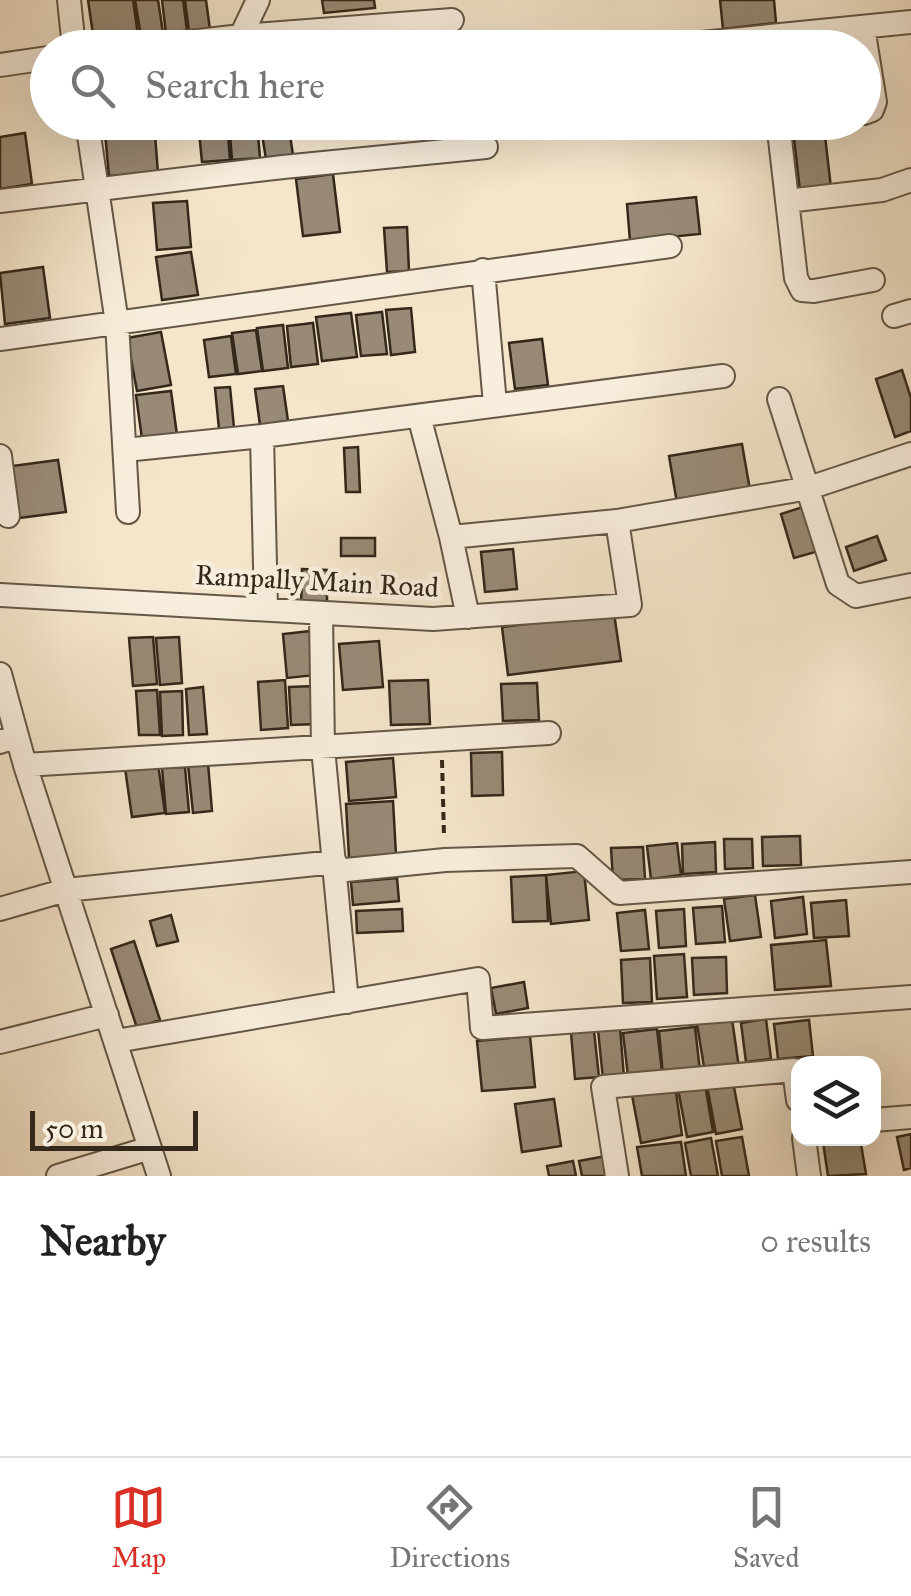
<!DOCTYPE html>
<style>
:root{--surface:#fff;--page:#f6f6f6;--text:#222;--muted:#767676;--line:#e0e0e0;--accent:#d93025}
body{margin:0;font-family:"IM FELL Great Primer",serif;background:var(--page);color:var(--text)}
.controls{position:absolute;right:30px;bottom:30px;display:grid;overflow:hidden;border-radius:20px;box-shadow:0 10px 40px #0002}
.controls button{width:90px;height:90px;display:grid;place-items:center;padding:0;border:0;border-bottom:2px solid var(--line);background:var(--surface);color:var(--text);font:50px sans-serif}
.scale{position:absolute;left:30px;bottom:25px;width:168px;box-sizing:border-box;padding-left:10px;border:5px solid #34281a;border-top:0;font-size:28px;line-height:35px;white-space:nowrap;color:#34281a;-webkit-text-stroke:8px #f8eedd;paint-order:stroke}
.list{margin:0;padding:0;list-style:none}
h2{display:flex;justify-content:space-between;align-items:center;height:130px;margin:0;padding:0 40px;font-size:42px}
h2 small{font-size:32px;font-weight:400;color:var(--muted)}
.icon{flex:none;width:55px;height:55px;fill:none;stroke:currentColor;stroke-width:2;stroke-linecap:round;stroke-linejoin:round}
.map{position:relative;flex:none;width:911px;height:1176px;overflow:hidden}
.search{position:absolute;background:var(--surface);box-shadow:0 10px 40px #0002;left:30px;right:30px;top:30px;height:110px;display:flex;align-items:center;gap:25px;box-sizing:border-box;padding:0 35px;border-radius:55px;color:var(--muted);font-size:38px}
.sheet{height:280px;background:var(--surface)}
nav{display:flex;justify-content:space-around;align-items:center;box-sizing:border-box;height:140px;border-top:2px solid var(--line);background:var(--surface);font-size:28px;color:var(--muted)}
nav a{display:grid;justify-items:center;gap:5px}
nav .on{color:var(--accent)}
.map>svg:first-child{display:block}
.building{fill:#988a76;stroke:#34281a;stroke-width:2.5}
.lines{fill:none;stroke-linecap:round;stroke-linejoin:round}
.minor-casing{stroke:#645746;stroke-width:26}
.path{stroke:#34281a;stroke-width:4;stroke-dasharray:8 5;stroke-linecap:butt}
.minor{stroke:#f8eedd;stroke-width:22}
.labels{text-anchor:middle;dominant-baseline:central;stroke-width:9;stroke-linejoin:round;paint-order:stroke}
.street-label{font-size:28px;fill:#34281a;stroke:#f8eedd}
</style>
<div class="map">
<svg width="911" height="1176" viewBox="0 0 911 1176">
<rect width="100%" height="100%" fill="#f4e5cb"/>
<filter id="stains"><feTurbulence type="fractalNoise" baseFrequency=".002" numOctaves="4"/><feColorMatrix values="0 0 0 0 .2 0 0 0 0 .09 0 0 0 0 .02 0 0 0 .5 -.17"/></filter>
<radialGradient id="worn" r=".72"><stop offset=".6" stop-color="#630" stop-opacity="0"/><stop offset="1" stop-color="#630" stop-opacity=".3"/></radialGradient>
<path class="building" d="M 88,0 L 133,0 L 138,35 L 94,41 Z
M 135,0 L 158,0 L 163,33 L 141,36 Z
M 162,0 L 183,0 L 187,31 L 166,34 Z
M 185,0 L 206,0 L 210,30 L 189,32 Z
M 322,0 L 374,0 L 375,8 L 324,13 Z
M 720,0 L 774,0 L 776,23 L 723,29 Z
M 104,122 L 154,122 L 158,173 L 109,176 Z
M 198,122 L 227,122 L 230,160 L 202,162 Z
M 229,122 L 257,122 L 260,158 L 232,160 Z
M 260,122 L 288,122 L 293,155 L 266,159 Z
M 824,127 L 831,188 L 800,191 L 793,130 Z
M 25,133 L 32,184 L 0,189 L 0,137 Z
M 333,174 L 340,232 L 303,236 L 296,179 Z
M 696,197 L 700,234 L 630,241 L 627,204 Z
M 187,201 L 191,247 L 157,250 L 153,203 Z
M 407,227 L 409,271 L 387,272 L 384,228 Z
M 191,252 L 198,295 L 162,300 L 156,257 Z
M 43,267 L 50,318 L 5,324 L 0,273 Z
M 411,308 L 415,352 L 391,355 L 386,310 Z
M 382,312 L 387,354 L 361,356 L 356,315 Z
M 351,313 L 357,357 L 322,361 L 316,317 Z
M 313,323 L 318,364 L 291,367 L 287,326 Z
M 283,325 L 288,368 L 263,371 L 257,328 Z
M 256,330 L 262,371 L 238,374 L 232,333 Z
M 161,332 L 171,385 L 137,391 L 127,338 Z
M 231,336 L 236,374 L 209,377 L 204,340 Z
M 542,339 L 548,385 L 515,389 L 509,343 Z
M 902,370 L 911,398 L 911,431 L 895,437 L 876,379 Z
M 283,386 L 288,421 L 260,425 L 255,389 Z
M 230,387 L 234,428 L 219,429 L 215,388 Z
M 171,391 L 177,435 L 142,439 L 136,395 Z
M 742,444 L 750,490 L 677,503 L 669,456 Z
M 358,447 L 360,492 L 346,492 L 344,448 Z
M 58,460 L 66,512 L 19,518 L 12,466 Z
M 806,506 L 819,551 L 794,558 L 781,514 Z
M 877,536 L 886,560 L 854,571 L 846,547 Z
M 341,538 L 375,538 L 375,556 L 341,556 Z
M 513,549 L 517,589 L 485,592 L 481,552 Z
M 302,569 L 327,570 L 327,609 L 301,608 Z
M 614,613 L 621,661 L 508,675 L 502,627 Z
M 311,631 L 316,675 L 287,678 L 283,634 Z
M 153,637 L 157,684 L 133,686 L 129,638 Z
M 179,637 L 182,683 L 160,685 L 156,638 Z
M 379,641 L 383,687 L 343,690 L 339,644 Z
M 285,680 L 288,728 L 261,730 L 258,682 Z
M 428,680 L 430,724 L 391,725 L 389,681 Z
M 537,683 L 539,720 L 503,721 L 501,684 Z
M 315,686 L 317,724 L 291,725 L 289,687 Z
M 203,687 L 207,734 L 189,735 L 186,689 Z
M 157,690 L 160,735 L 139,735 L 136,691 Z
M 182,691 L 183,735 L 162,736 L 160,692 Z
M 502,752 L 503,795 L 472,796 L 471,753 Z
M 393,758 L 396,797 L 349,801 L 346,762 Z
M 208,763 L 212,811 L 193,813 L 188,765 Z
M 158,764 L 165,813 L 132,817 L 125,768 Z
M 185,767 L 189,812 L 166,814 L 162,768 Z
M 393,801 L 396,855 L 349,858 L 346,804 Z
M 800,836 L 801,865 L 763,866 L 762,837 Z
M 724,839 L 752,839 L 753,868 L 725,869 Z
M 715,842 L 716,872 L 683,874 L 682,844 Z
M 677,843 L 681,875 L 651,879 L 647,846 Z
M 643,847 L 645,879 L 613,880 L 611,848 Z
M 584,871 L 589,920 L 551,924 L 546,875 Z
M 546,875 L 548,921 L 513,922 L 511,877 Z
M 397,878 L 399,901 L 353,905 L 351,882 Z
M 755,895 L 761,937 L 730,941 L 724,899 Z
M 803,897 L 807,934 L 775,938 L 771,901 Z
M 846,900 L 849,936 L 814,938 L 811,903 Z
M 722,906 L 725,942 L 696,944 L 693,908 Z
M 402,909 L 403,931 L 357,933 L 356,911 Z
M 684,909 L 686,946 L 659,948 L 656,911 Z
M 645,910 L 649,949 L 621,951 L 617,913 Z
M 171,915 L 178,941 L 157,946 L 150,921 Z
M 826,940 L 831,986 L 775,990 L 771,945 Z
M 134,941 L 160,1020 L 137,1028 L 111,949 Z
M 684,954 L 687,997 L 657,999 L 654,956 Z
M 726,957 L 727,993 L 694,995 L 692,958 Z
M 650,958 L 652,1002 L 623,1003 L 621,960 Z
M 524,982 L 528,1008 L 496,1014 L 491,988 Z
M 732,1019 L 739,1068 L 705,1073 L 697,1024 Z
M 766,1019 L 771,1059 L 746,1062 L 741,1023 Z
M 809,1020 L 813,1056 L 778,1059 L 774,1024 Z
M 695,1027 L 700,1071 L 663,1075 L 659,1031 Z
M 620,1028 L 624,1077 L 603,1079 L 598,1030 Z
M 657,1029 L 662,1072 L 628,1076 L 623,1033 Z
M 594,1031 L 599,1077 L 575,1079 L 571,1033 Z
M 530,1036 L 535,1087 L 482,1091 L 477,1041 Z
M 733,1082 L 742,1129 L 716,1134 L 707,1086 Z
M 705,1084 L 713,1132 L 687,1137 L 678,1089 Z
M 676,1092 L 682,1135 L 641,1143 L 632,1095 Z
M 554,1099 L 561,1146 L 522,1152 L 515,1104 Z
M 911,1134 L 911,1168 L 904,1170 L 897,1137 Z
M 742,1137 L 749,1176 L 722,1176 L 716,1141 Z
M 711,1138 L 718,1176 L 691,1176 L 685,1143 Z
M 844,1138 L 860,1138 L 866,1174 L 828,1176 L 823,1142 Z
M 681,1142 L 686,1176 L 642,1176 L 637,1147 Z
M 606,1156 L 609,1176 L 582,1176 L 579,1161 Z
M 573,1161 L 576,1176 L 549,1176 L 547,1166 Z"/>
<g class="lines">
<g class="minor-casing">
<path id="minor" d="M 69,0 L 74,48
M 863,27 L 875,102 L 872,110 L 864,113
M 241,36 L 258,0
M 681,45 L 911,22
M 138,48 L 241,36 L 452,20
M 0,65 L 48,58
M 87,122 L 117,323 L 128,512
M 778,122 L 796,278 L 802,290 L 814,291 L 873,280
M 0,201 L 283,167 L 486,147
M 787,201 L 882,190 L 911,180
M 483,270 L 495,404
M 894,316 L 911,311
M 0,339 L 670,246
M 779,399 L 838,584 L 856,596 L 911,585
M 419,416 L 451,537 L 617,521 L 809,488 L 911,454
M 262,436 L 266,608
M 125,450 L 262,436 L 723,376
M 0,456 L 8,516
M 451,537 L 468,617
M 0,595 L 433,619 L 630,605 L 617,521
M 321,615 L 323,748 L 347,1002
M 0,674 L 17,736
M 0,742 L 17,736 L 25,765 L 549,733
M 25,765 L 159,1176
M 336,871 L 445,860 L 577,856 L 619,893 L 911,872
M 0,909 L 66,890 L 335,862
M 116,1041 L 478,979 L 482,1028 L 911,997
M 0,1042 L 107,1015
M 874,1120 L 911,1117
M 804,1138 L 809,1176
M 58,1176 L 150,1148
M 617,1176 L 603,1087 L 794,1070 L 798,1100"/>
</g>
<path class="path" d="M 442,760 L 444,836"/>
<use href="#minor" class="minor"/>
</g>
<g class="labels">
<g class="street-label">
<text transform="translate(317 581) rotate(3)">Rampally Main Road</text>
</g>
</g>
<rect width="100%" height="100%" filter="url(#stains)"/>
<rect width="100%" height="100%" fill="url(#worn)"/>
</svg>
<div class="controls">
<button><svg class="icon" aria-label="layers" viewBox="0 0 24 24"><path d="M12 4l9 5-9 5-9-5zM3 14l9 5 9-5"/></svg></button>
</div>
<div class="scale">50 m</div>
<div class="search"><svg class="icon" aria-label="search" viewBox="0 0 24 24"><circle cx="10" cy="10" r="6"/><path d="M15 15l6 6"/></svg>Search here</div>
</div>
<section class="sheet">
<h2>Nearby<small>0 results</small></h2>
<ul class="list">
</ul>
</section>
<nav>
<a class="on"><svg class="icon" aria-label="map" viewBox="0 0 24 24"><path d="M3 6l6-2 6 2 6-2v14l-6 2-6-2-6 2zM9 4v14M15 6v14"/></svg>Map</a>
<a><svg class="icon" aria-label="directions" viewBox="0 0 24 24"><path d="M12 3l9 9-9 9-9-9zM9 14v-3h6M13 9l2 2-2 2"/></svg>Directions</a>
<a><svg class="icon" aria-label="saved" viewBox="0 0 24 24"><path d="M7 4h10v16l-5-4-5 4z"/></svg>Saved</a>
</nav>
